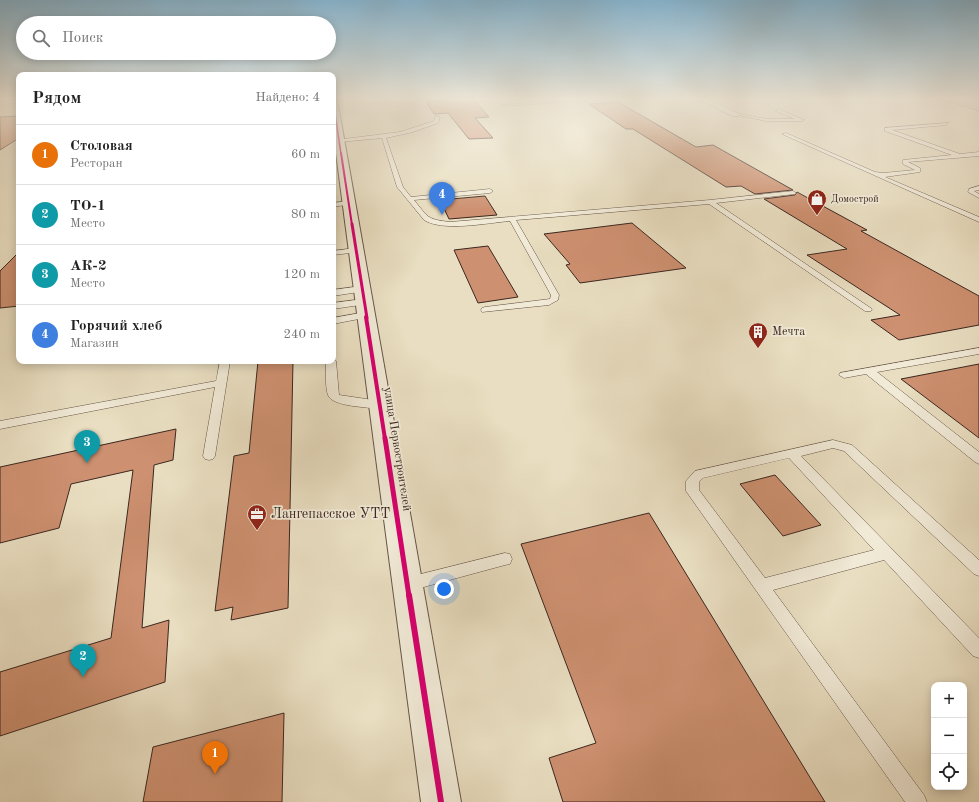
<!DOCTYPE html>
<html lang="ru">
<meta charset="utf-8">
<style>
:root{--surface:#fff;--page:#f2f2f2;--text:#222;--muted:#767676;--line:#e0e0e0;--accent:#ea580c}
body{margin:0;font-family:"Old Standard TT",serif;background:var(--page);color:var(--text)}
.controls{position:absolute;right:12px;bottom:12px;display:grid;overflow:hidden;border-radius:8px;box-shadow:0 2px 10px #0003}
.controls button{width:36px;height:36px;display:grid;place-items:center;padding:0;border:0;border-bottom:1px solid var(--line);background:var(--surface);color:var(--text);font:20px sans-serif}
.you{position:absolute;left:444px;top:589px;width:14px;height:14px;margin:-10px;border:3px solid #fff;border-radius:50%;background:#1a73e8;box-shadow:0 0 0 6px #1a73e833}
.badge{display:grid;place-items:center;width:26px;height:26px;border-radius:50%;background:var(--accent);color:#fff;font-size:13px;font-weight:700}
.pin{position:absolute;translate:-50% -33px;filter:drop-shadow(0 1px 2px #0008)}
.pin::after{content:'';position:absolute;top:21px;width:14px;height:12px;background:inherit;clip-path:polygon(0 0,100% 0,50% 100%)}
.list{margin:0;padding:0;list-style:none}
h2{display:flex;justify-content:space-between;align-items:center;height:52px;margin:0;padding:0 16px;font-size:17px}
h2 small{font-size:13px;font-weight:400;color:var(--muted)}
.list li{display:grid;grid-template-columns:26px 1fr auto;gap:12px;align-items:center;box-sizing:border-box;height:60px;padding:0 16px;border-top:1px solid var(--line)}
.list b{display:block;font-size:15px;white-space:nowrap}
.list p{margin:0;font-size:13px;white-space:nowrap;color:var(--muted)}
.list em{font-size:13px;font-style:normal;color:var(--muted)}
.icon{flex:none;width:22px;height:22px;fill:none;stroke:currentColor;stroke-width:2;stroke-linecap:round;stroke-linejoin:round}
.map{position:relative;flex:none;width:979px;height:802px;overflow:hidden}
.search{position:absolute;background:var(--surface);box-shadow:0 2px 10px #0003;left:16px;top:16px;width:320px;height:44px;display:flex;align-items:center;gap:10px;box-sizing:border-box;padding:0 14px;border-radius:22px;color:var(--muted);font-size:15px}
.panel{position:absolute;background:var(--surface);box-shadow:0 2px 10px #0003;left:16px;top:72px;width:320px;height:292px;border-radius:8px}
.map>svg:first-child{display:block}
.building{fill:#cd9070;stroke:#3b2720}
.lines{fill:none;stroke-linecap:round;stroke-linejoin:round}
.service-casing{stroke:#665548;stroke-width:1}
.minor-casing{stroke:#665548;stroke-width:1}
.tertiary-casing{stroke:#665548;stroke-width:2}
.service{fill:#f1ead7;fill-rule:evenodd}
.minor{fill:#f1ead7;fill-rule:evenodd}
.tertiary{fill:#f1ead7;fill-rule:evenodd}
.cycleway-far5-casing{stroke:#f1ead7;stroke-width:2.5}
.cycleway-far4-casing{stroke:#f1ead7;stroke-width:3.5}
.cycleway-far3-casing{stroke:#f1ead7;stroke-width:5}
.cycleway-far2-casing{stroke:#f1ead7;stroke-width:6}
.cycleway-far1-casing{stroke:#f1ead7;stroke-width:8}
.cycleway-casing{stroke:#f1ead7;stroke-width:9}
.cycleway-far5{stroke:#d6006c;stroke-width:1.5}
.cycleway-far4{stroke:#d6006c;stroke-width:2}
.cycleway-far3{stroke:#d6006c;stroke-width:3}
.cycleway-far2{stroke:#d6006c;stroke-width:4}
.cycleway-far1{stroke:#d6006c;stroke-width:5}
.cycleway{stroke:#d6006c;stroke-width:6}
.labels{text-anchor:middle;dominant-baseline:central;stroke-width:3.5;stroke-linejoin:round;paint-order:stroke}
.far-poi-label{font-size:10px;fill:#3b2720;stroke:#f1ead7;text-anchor:start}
.poi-label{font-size:12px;fill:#3b2720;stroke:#f1ead7;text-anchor:start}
.street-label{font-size:12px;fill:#3b2720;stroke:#f1ead7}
.near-poi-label{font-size:14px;fill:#3b2720;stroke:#f1ead7;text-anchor:start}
</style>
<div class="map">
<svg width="979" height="802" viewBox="0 0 979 802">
<rect width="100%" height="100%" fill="#e9dec1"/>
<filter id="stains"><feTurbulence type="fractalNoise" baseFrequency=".005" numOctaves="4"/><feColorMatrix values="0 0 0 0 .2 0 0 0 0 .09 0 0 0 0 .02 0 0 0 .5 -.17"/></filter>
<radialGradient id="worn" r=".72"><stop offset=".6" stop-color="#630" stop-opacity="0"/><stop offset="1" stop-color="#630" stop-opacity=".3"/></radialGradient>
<path class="building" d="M 448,99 L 473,99 L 489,117 L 475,118 L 493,138 L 469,139 L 448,113 L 434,114 L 426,102 L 447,100 Z
M 618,102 L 696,147 L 713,145 L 793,190 L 755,194 L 741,186 L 726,187 L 633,129 L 626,129 L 589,104 Z
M 19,116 L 19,138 L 0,150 L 0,117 Z
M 797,192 L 867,230 L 861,231 L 979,296 L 979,325 L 899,340 L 871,320 L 900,315 L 807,255 L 847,249 L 764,199 L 795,195 Z
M 485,196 L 497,215 L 449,219 L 440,200 Z
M 632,223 L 686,268 L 580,283 L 566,265 L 570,264 L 544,234 Z
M 488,246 L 518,297 L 478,303 L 454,250 Z
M 19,252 L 19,306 L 0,308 L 0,271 Z
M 258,361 L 293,361 L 288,608 L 231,620 L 233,607 L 215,611 L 234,456 L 249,453 Z
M 979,364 L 979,438 L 901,379 Z
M 176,429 L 173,460 L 154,465 L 142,628 L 169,620 L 165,682 L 0,736 L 0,672 L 111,638 L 133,470 L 71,484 L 59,528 L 0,543 L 0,467 Z
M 775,475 L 821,525 L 783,536 L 740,484 Z
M 649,513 L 825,802 L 563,802 L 549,758 L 596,743 L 521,544 Z
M 284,713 L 282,802 L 143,802 L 153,747 Z"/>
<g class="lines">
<g class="service-casing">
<path id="service" d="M 419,99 L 447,99 L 387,102 L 385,101 Z
M 596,99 L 614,99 L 504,106 L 502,105 Z
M 941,99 L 946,99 L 979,108 L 979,110 Z
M 19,101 L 19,103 L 0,104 L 0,102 Z
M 778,109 L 804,120 L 802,121 L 766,121 L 733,114 L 735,113 L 766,119 L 795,119 L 776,111 Z
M 436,116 L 440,117 L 438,123 L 413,132 L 386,138 L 403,187 L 411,197 L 490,189 L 493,191 L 490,193 L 414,200 C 429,218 426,219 450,222 L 710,200 L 793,191 L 796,193 L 795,194 L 716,203 L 872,309 L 871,311 L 865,311 L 709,204 L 516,220 L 559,295 L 558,300 L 549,305 L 482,312 L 481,310 L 482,308 L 485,307 L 550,299 L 551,295 L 510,221 C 487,223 443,232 424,220 L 397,187 L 382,138 L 339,142 L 336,140 L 400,132 L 434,121 Z
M 948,123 L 946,125 L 892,130 L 960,154 L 979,152 L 979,156 L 908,162 L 920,168 L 920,172 L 885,177 L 979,217 L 979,222 L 782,134 L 786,133 L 875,172 L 883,173 L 915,170 L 903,164 L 903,160 L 952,155 L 885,131 L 885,128 Z
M 979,186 L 979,190 L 974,191 L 979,194 L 979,198 L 968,192 L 969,189 Z
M 349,201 L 351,202 L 351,204 L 333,207 L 333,203 Z
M 356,248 L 359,248 L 359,252 L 333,255 L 333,251 Z
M 362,286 L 366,289 L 365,291 L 333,296 L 333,290 Z
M 364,299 L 368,302 L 367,304 L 333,309 L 333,303 Z
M 366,312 L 371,315 L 369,317 L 333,324 L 333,318 Z
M 979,348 L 979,354 L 877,372 L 979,452 L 979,464 L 975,462 L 866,374 L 844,378 L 839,375 L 840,373 Z
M 333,358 L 336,361 L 339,395 L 380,401 L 384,402 L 386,405 L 384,408 L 380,409 C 369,407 332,407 328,395 C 325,387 326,370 326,361 L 333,361 Z
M 220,361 L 230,361 L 215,456 L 213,459 L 209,460 L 205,459 L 203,456 L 215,387 L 0,429 L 0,421 L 216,381 Z
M 833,440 L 852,445 L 979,560 L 979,576 L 974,574 L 844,451 L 833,448 L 801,456 L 979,638 L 979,658 L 973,656 L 884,560 L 773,590 L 924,795 L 927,802 L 905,802 L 686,491 L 686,481 L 695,471 ZM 789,458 L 874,550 L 765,578 L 699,490 L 699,482 L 703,478 Z
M 505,553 L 510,554 L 512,559 L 510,564 L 505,565 L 409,591 L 404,589 L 401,584 L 404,579 L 409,577 Z"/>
</g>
<g class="minor-casing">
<path id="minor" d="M 699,99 L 709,99 L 739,114 L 738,116 L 732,116 Z"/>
</g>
<g class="tertiary-casing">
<path id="tertiary" d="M 333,99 L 337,99 L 461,802 L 421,802 L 333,130 Z"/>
</g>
<use href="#service" class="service"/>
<use href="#minor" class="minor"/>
<use href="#tertiary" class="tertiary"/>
<g class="cycleway-far5-casing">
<path id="cycleway-far5" d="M 333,99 L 341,154"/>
</g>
<g class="cycleway-far4-casing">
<path id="cycleway-far4" d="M 341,153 L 352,225"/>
</g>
<g class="cycleway-far3-casing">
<path id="cycleway-far3" d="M 352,224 L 367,318"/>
</g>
<g class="cycleway-far2-casing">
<path id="cycleway-far2" d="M 366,317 L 385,439"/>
</g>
<g class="cycleway-far1-casing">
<path id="cycleway-far1" d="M 385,438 L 409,596"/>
</g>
<g class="cycleway-casing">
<path id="cycleway" d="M 409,595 L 441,802"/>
</g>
<use href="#cycleway-far5" class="cycleway-far5"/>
<use href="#cycleway-far4" class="cycleway-far4"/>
<use href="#cycleway-far3" class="cycleway-far3"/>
<use href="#cycleway-far2" class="cycleway-far2"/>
<use href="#cycleway-far1" class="cycleway-far1"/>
<use href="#cycleway" class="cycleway"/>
</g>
<linearGradient id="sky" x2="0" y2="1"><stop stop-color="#87b7d3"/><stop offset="0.47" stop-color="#f5f0e3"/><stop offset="1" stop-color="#f5f0e3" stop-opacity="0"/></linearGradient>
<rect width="979" height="211" fill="url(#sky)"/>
<defs>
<g id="shop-pin" transform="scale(1)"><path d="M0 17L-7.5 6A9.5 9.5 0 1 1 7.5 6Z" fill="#8f2418" stroke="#f1ead7"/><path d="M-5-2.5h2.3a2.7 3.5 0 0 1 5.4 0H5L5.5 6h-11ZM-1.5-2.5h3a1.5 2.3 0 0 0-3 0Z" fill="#fff"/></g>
<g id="building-pin" transform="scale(1)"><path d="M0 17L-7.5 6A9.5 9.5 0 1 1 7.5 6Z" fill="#8f2418" stroke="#f1ead7"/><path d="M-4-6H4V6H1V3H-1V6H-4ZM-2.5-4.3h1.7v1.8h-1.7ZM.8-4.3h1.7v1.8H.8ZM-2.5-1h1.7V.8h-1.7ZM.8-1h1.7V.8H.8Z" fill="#fff"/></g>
<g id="office-pin" transform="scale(1)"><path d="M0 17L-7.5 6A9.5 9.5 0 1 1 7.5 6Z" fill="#8f2418" stroke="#f1ead7"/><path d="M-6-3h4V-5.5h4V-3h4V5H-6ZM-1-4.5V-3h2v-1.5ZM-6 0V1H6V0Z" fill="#fff"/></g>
</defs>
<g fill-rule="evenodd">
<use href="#shop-pin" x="817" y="199"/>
<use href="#building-pin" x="758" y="332"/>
<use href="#office-pin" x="257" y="514"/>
</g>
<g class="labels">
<g class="far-poi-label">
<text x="831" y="199">Домострой</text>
</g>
<g class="poi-label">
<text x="772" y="332">Мечта</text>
</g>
<g class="street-label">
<text transform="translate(397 449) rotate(81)">улица Первостроителей</text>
</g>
<g class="near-poi-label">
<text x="271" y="514">Лангепасское УТТ</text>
</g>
</g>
<rect width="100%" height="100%" filter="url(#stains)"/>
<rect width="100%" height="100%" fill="url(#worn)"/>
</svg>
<div class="controls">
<button>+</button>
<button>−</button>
<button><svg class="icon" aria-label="locate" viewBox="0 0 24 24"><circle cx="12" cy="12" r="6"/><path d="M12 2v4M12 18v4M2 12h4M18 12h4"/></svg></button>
</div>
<div class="you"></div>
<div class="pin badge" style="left:215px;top:774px;background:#e8710a">1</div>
<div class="pin badge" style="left:83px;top:677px;background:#0f9aa8">2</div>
<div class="pin badge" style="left:87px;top:463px;background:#0f9aa8">3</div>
<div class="pin badge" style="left:442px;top:215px;background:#3f7fe0">4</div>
<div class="search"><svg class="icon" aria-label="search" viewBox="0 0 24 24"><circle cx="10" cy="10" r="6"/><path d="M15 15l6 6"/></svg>Поиск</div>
<section class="panel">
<h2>Рядом<small>Найдено: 4</small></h2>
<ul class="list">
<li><span class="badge" style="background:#e8710a">1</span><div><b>Столовая</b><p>Ресторан</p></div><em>60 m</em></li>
<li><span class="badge" style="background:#0f9aa8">2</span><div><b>ТО-1</b><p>Место</p></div><em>80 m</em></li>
<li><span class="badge" style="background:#0f9aa8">3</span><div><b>АК-2</b><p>Место</p></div><em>120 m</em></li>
<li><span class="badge" style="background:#3f7fe0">4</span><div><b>Горячий хлеб</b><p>Магазин</p></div><em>240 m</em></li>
</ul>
</section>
</div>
